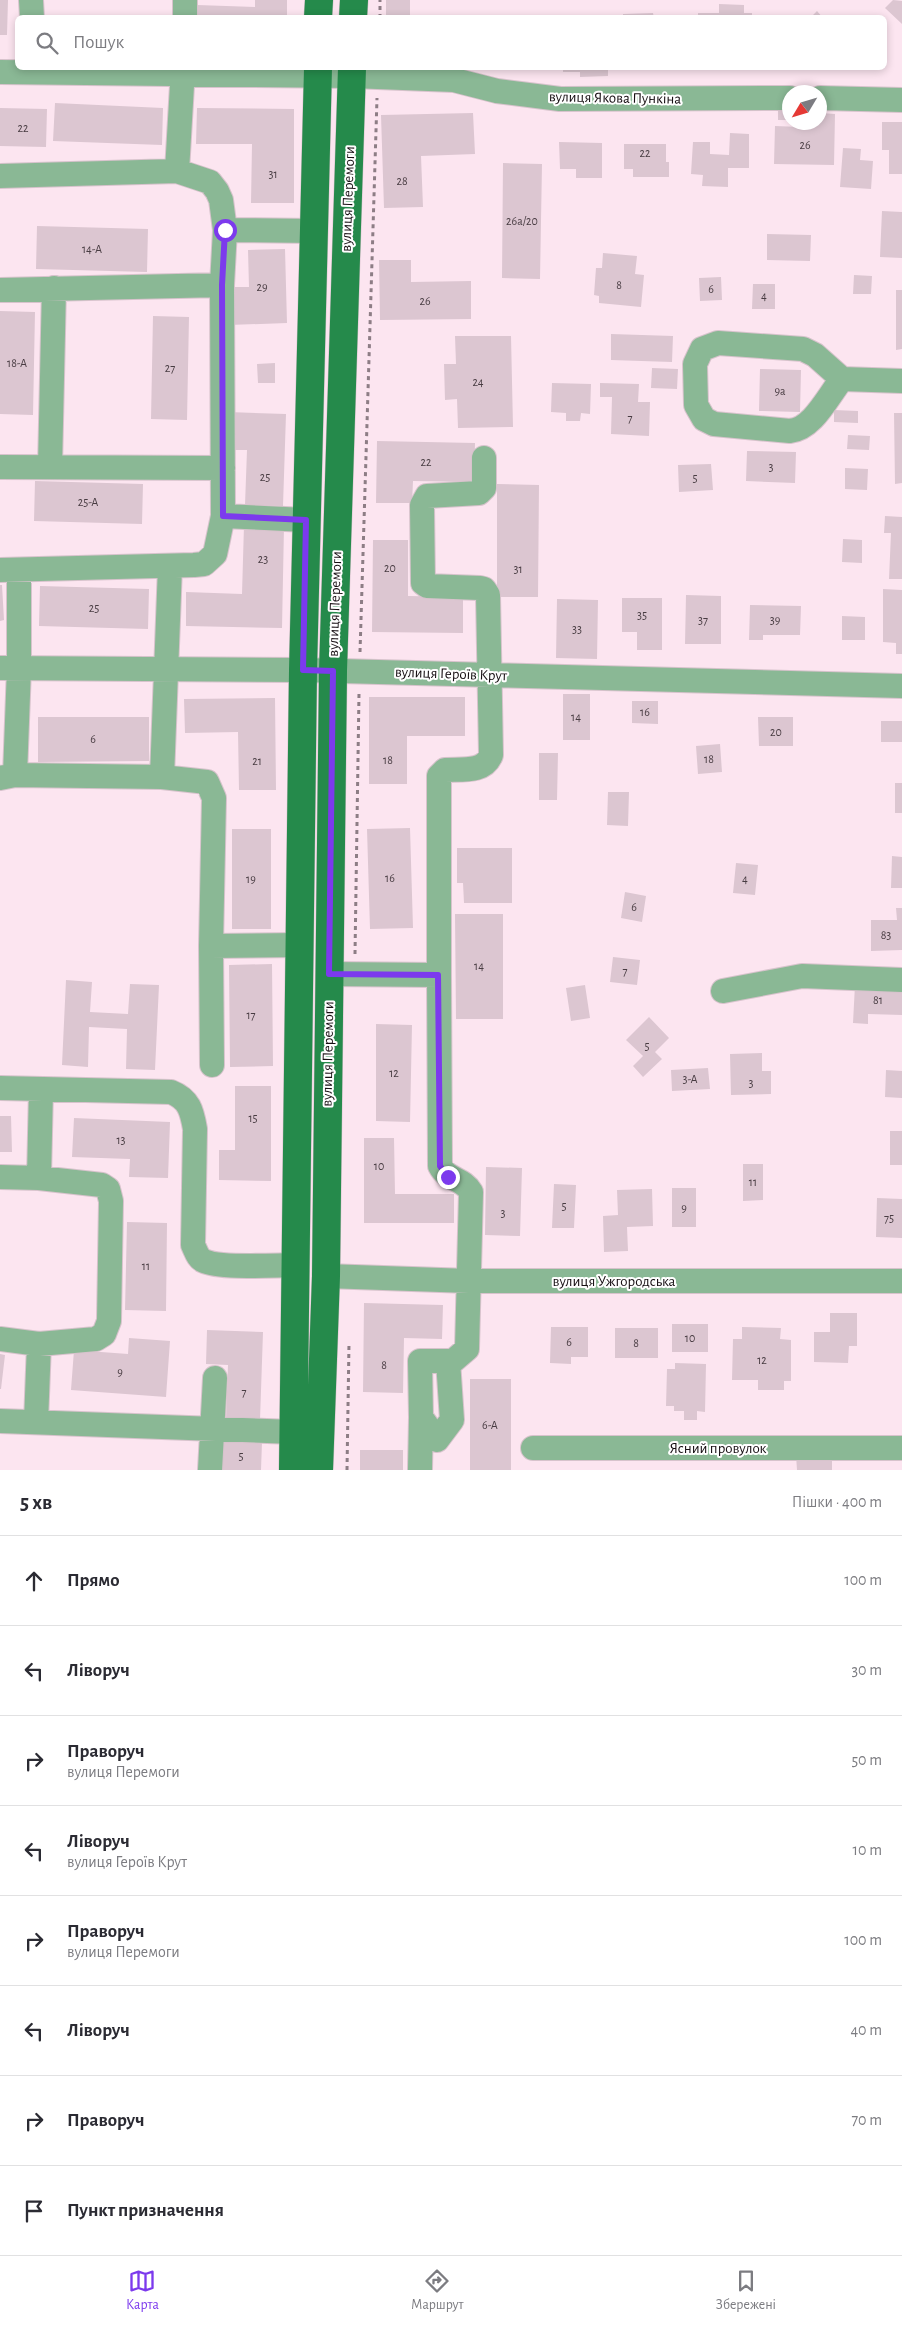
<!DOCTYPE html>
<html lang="uk">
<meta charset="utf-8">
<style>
:root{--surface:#fff;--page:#f7f7f7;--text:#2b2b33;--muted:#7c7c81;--line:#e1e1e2;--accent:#7c3aed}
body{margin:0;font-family:"Alegreya Sans",sans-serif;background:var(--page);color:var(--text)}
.compass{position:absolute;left:782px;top:85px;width:45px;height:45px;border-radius:50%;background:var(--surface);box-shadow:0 2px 8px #0003;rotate:232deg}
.stop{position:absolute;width:15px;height:15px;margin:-11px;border:4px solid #7c3aed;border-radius:50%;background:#fff}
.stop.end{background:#7c3aed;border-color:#fff;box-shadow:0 1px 5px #0008}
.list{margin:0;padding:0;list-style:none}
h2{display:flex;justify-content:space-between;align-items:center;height:65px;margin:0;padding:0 20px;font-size:21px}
h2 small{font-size:16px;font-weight:400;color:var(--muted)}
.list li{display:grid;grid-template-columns:32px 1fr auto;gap:15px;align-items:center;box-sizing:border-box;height:90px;padding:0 20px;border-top:1px solid var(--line)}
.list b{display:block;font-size:19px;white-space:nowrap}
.list p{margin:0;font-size:16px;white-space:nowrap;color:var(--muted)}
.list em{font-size:16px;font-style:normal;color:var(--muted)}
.icon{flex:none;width:28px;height:28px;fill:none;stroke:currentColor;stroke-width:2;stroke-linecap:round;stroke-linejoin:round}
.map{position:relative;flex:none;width:902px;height:1470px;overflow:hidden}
.search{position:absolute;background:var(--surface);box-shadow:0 2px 8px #0003;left:15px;right:15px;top:15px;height:55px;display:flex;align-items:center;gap:12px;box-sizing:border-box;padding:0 18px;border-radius:8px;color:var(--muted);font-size:19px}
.sheet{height:785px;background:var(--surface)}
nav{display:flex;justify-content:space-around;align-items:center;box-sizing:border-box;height:70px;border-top:1px solid var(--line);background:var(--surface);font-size:14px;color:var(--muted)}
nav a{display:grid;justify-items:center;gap:2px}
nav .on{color:var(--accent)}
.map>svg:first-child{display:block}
.building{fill:#dcc6d1}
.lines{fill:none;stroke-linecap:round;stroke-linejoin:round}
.minor-casing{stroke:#d7c3cc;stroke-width:26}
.major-casing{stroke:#d7c3cc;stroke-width:29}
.path{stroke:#8d7d85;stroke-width:3;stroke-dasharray:4 4;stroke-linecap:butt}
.minor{stroke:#8ab895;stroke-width:24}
.major{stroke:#258a4b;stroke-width:28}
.route{stroke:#7c3aed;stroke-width:6}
.labels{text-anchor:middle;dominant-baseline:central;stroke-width:4;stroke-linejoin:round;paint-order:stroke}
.number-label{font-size:12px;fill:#483c42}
.street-label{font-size:15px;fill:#160e12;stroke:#fff}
</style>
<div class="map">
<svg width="902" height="1470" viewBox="0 0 902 1470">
<rect width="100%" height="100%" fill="#fce5f0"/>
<path class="building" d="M 0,0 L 8,0 L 7,35 L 0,35 Z
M 255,0 L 287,0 L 287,18 L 197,18 L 197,5 L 255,7 Z
M 386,0 L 410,0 L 410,18 L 386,18 Z
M 893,0 L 902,1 L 902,24 L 885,8 Z
M 719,4 L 744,5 L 744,13 L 752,13 L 752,18 L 698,18 L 698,13 L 719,13 Z
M 817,11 L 823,18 L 810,18 Z
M 653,13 L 654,18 L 623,18 L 623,14 Z
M 563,68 L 608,68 L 608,76 L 580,77 L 580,72 L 563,72 Z
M 55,103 L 163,108 L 162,145 L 53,141 Z
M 778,106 L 790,106 L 790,120 L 778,120 Z
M 0,108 L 47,109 L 46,147 L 0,146 Z
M 197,108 L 294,109 L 294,203 L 251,203 L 252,144 L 196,144 Z
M 473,113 L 475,154 L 421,156 L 423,207 L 384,208 L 381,115 Z
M 820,113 L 835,114 L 834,165 L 774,164 L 775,126 L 800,127 L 800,122 L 820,122 Z
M 882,122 L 902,122 L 902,174 L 889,174 L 889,150 L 882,150 Z
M 730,133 L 749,134 L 749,168 L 728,168 L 728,187 L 702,186 L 703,175 L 691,174 L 693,142 L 710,142 L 710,154 L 729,155 Z
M 559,142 L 602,143 L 602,178 L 576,178 L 576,169 L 560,169 Z
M 624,144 L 666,144 L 666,162 L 669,162 L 669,177 L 633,177 L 633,169 L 624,169 Z
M 843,148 L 861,149 L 860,160 L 873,161 L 871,189 L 840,187 Z
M 503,163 L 542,164 L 540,279 L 502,278 Z
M 882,211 L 902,212 L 902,258 L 880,257 Z
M 37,226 L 148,229 L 147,272 L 36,269 Z
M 767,234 L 811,235 L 810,261 L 767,260 Z
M 285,249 L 287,323 L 229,325 L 228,287 L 249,287 L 248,250 Z
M 603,253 L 637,256 L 635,274 L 644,275 L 641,307 L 599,303 L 599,296 L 594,295 L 596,268 L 602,268 Z
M 379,260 L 411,260 L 411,282 L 471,281 L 471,319 L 380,320 Z
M 854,275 L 872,276 L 871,294 L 853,294 Z
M 721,277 L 722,300 L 700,301 L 699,278 Z
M 753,284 L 775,284 L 775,309 L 752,309 Z
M 896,290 L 902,290 L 902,349 L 896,350 Z
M 0,311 L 35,312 L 33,415 L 0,414 Z
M 153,316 L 189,317 L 187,420 L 151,419 Z
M 611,334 L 673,336 L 672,362 L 611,360 Z
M 455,336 L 511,336 L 513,427 L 458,428 L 457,399 L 445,400 L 444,364 L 456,364 Z
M 275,363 L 275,383 L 258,383 L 257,364 Z
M 652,368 L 678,369 L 677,389 L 651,388 Z
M 760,369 L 801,370 L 800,412 L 759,411 Z
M 552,383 L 591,384 L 590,414 L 581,413 L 580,421 L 566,421 L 566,413 L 551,412 Z
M 600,383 L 639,384 L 638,402 L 650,402 L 649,436 L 611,434 L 612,397 L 600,397 Z
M 834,410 L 858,411 L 858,423 L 834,422 Z
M 228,412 L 286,414 L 283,506 L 245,505 L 247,450 L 227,450 Z
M 894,413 L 902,413 L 902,483 L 895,484 Z
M 848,435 L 870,436 L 869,450 L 847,449 Z
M 377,441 L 475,443 L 474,482 L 413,481 L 412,503 L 376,503 Z
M 747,451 L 796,452 L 795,483 L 746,481 Z
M 711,464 L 713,490 L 679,492 L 678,465 Z
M 845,468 L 868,469 L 867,490 L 845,489 Z
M 35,481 L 143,484 L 142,524 L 34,521 Z
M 497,484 L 539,485 L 538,597 L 497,597 Z
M 885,516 L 902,517 L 902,579 L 889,579 L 891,533 L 884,533 Z
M 244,525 L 284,526 L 282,628 L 186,626 L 186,592 L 242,594 Z
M 843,539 L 862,540 L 862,563 L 842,562 Z
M 373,540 L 408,540 L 408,596 L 463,597 L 463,633 L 372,632 Z
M 0,585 L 2,585 L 4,620 L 0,621 Z
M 40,586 L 149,589 L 148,629 L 39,626 Z
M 883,589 L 902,590 L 902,654 L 896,654 L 896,643 L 883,642 Z
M 686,595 L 721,596 L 721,644 L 685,644 Z
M 622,598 L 662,598 L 662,650 L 637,650 L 637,632 L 622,632 Z
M 557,599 L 598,600 L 597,659 L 556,658 Z
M 750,605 L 801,606 L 800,635 L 763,635 L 763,640 L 749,640 Z
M 842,616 L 865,617 L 865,640 L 842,640 Z
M 563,694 L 590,694 L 590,740 L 563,740 Z
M 369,697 L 465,697 L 465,736 L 407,736 L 407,784 L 369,784 Z
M 275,698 L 276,790 L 239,790 L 238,732 L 185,733 L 184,699 Z
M 632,701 L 658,701 L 658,724 L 632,723 Z
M 38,717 L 149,717 L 149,761 L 38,762 Z
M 758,717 L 793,717 L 793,746 L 759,746 Z
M 881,721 L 902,721 L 902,742 L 881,742 Z
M 720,744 L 722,772 L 698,774 L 696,746 Z
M 539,753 L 558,753 L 557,800 L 539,800 Z
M 895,783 L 902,783 L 902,813 L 895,813 Z
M 608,792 L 629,792 L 628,826 L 607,825 Z
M 410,828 L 413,928 L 370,929 L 367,829 Z
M 232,829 L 271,829 L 271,929 L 232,929 Z
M 457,848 L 512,848 L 512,903 L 464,903 L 463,883 L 457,883 Z
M 892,856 L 902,857 L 902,888 L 891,888 Z
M 736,863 L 758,865 L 755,895 L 733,893 Z
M 625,892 L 646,896 L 642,922 L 621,918 Z
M 896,908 L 902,908 L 902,950 L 871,951 L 871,920 L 897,920 Z
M 455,914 L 503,914 L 503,1019 L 456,1019 Z
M 613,957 L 640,960 L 637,985 L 610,982 Z
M 272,964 L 273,1066 L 230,1067 L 229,965 Z
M 66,980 L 92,982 L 90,1012 L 128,1014 L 130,984 L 159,985 L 155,1070 L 126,1069 L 127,1029 L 89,1027 L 88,1067 L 62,1065 Z
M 585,985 L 590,1018 L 571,1021 L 566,988 Z
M 855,985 L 902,987 L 902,1015 L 868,1014 L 868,1024 L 853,1023 Z
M 649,1017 L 669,1038 L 655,1052 L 662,1059 L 643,1077 L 633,1066 L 643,1056 L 626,1040 Z
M 376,1024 L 412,1025 L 410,1122 L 376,1121 Z
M 762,1053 L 762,1071 L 771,1071 L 771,1094 L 731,1095 L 730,1054 Z
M 708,1068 L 710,1089 L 672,1091 L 671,1070 Z
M 886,1070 L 902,1071 L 902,1098 L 885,1097 Z
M 235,1086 L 271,1086 L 271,1181 L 219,1180 L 219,1150 L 235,1150 Z
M 0,1116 L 11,1116 L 12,1152 L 0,1152 Z
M 74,1118 L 170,1122 L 168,1178 L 129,1177 L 130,1159 L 72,1157 Z
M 890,1131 L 902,1131 L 902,1165 L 890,1165 Z
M 364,1138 L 394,1138 L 395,1194 L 454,1194 L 454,1223 L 364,1223 Z
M 743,1164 L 763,1164 L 763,1200 L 743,1201 Z
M 486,1167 L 522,1168 L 520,1236 L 485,1235 Z
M 554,1184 L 576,1185 L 574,1228 L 552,1228 Z
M 672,1188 L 696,1188 L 696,1227 L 672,1227 Z
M 652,1189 L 653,1226 L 627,1227 L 628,1251 L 604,1252 L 603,1216 L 618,1215 L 617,1190 Z
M 877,1198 L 902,1199 L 902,1238 L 876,1237 Z
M 127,1222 L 167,1223 L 166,1311 L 125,1310 Z
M 364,1303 L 443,1305 L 442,1339 L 404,1338 L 403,1393 L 363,1392 Z
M 830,1313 L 857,1313 L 857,1346 L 849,1346 L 848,1363 L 814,1362 L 814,1332 L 830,1332 Z
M 672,1324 L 708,1324 L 708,1352 L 672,1352 Z
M 551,1327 L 588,1327 L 588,1357 L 571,1357 L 571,1364 L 550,1363 Z
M 742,1327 L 781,1328 L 780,1339 L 791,1340 L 791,1381 L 784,1381 L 784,1390 L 758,1390 L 758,1380 L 732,1380 L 733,1339 L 742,1339 Z
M 615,1328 L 658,1328 L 658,1358 L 615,1358 Z
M 207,1330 L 263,1332 L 260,1420 L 226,1419 L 228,1365 L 206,1364 Z
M 129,1338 L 170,1341 L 166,1397 L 71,1390 L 74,1350 L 128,1354 Z
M 0,1354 L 5,1355 L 1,1389 L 0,1389 Z
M 675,1363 L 706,1364 L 705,1412 L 697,1411 L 697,1420 L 684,1420 L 684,1411 L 674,1411 L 674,1406 L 666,1406 L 667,1369 L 675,1369 Z
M 470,1379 L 511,1379 L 511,1470 L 470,1470 Z
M 221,1441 L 262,1442 L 261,1470 L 221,1470 Z
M 360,1450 L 403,1450 L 403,1470 L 360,1470 Z
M 796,1455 L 832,1455 L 832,1470 L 797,1470 Z"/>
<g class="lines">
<g class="minor-casing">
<path id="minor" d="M 31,0 L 32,18
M 185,18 L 185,0
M 0,72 L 352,76 L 454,80 L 497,91 L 560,99 L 790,98
M 820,98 L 902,100
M 177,171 L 183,68
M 0,176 L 177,171 L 210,182 L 217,191 L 221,200 L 225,230 L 222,285 L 223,516 L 215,554 L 204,564 L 194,565 L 0,570
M 225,230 L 314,231
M 0,290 L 222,285
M 718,343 L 803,349 L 815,355 L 842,379 C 828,396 813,429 790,431 L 714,424 L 704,419 L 696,405 L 695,364 L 702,349 Z
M 842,379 L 902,381
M 0,467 L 223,468
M 50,467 L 54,288
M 223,516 L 306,520
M 170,567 L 162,777 L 207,782 L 214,798 L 211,946 L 299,945
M 0,668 L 303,670 L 902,686
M 15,775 L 162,777
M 0,778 L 15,775 L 19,668 L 19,570
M 211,946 L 212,1065
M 329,974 L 439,975 L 439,776 L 445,770 C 462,769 484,773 491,755 L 488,595 L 484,589 L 480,588 L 427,586 L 423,583 L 422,505 L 427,496 L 479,493 L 484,488 L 484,458
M 439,975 L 440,1166 C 447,1180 463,1178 471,1192 L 467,1349 L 453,1361 L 420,1361 L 421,1417 L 437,1440 L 452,1420 L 448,1361
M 723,991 L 802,976 L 902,980
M 0,1088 L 171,1092 C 189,1099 192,1111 195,1129 L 193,1245 C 196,1251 198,1259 204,1261 C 221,1269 275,1265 296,1265
M 0,1177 L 39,1178 L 102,1185 L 108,1189 L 111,1201 L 109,1321 L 104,1334 L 96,1339 L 39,1344 L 0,1339
M 39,1178 L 41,1089
M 326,1276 L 469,1281 L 902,1281
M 0,1421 L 293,1432
M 36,1422 L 39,1344
M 533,1448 L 902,1448
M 210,1470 L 215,1378
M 420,1470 L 421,1417"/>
</g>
<g class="major-casing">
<path id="major" d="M 318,18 L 319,0
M 353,18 L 354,0
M 293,1470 L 303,670 L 318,68
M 319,1470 L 326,1276 L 333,671 L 352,68"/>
</g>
<path class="path" d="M 380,18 L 380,0
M 360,652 L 377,98
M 355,954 L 359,693
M 347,1470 L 349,1343"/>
<use href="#minor" class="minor"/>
<use href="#major" class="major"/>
</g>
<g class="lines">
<path class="route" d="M 225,230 L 222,285 L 223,516 L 306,520 L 303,670 L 333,671 L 329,974 L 438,975 L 440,1166 L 448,1177"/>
</g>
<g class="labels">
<g class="number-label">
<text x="23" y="128">22</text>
<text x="805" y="145">26</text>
<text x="645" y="153">22</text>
<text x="273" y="174">31</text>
<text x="402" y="181">28</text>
<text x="522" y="221">26а/20</text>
<text x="92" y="249">14-А</text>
<text x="619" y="285">8</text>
<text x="262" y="287">29</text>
<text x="711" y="289">6</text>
<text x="764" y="296">4</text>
<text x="425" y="301">26</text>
<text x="17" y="363">18-А</text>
<text x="170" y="368">27</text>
<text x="478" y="382">24</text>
<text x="780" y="391">9а</text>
<text x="630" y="418">7</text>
<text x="426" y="462">22</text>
<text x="771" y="467">3</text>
<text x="265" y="477">25</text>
<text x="695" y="478">5</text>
<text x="88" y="502">25-А</text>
<text x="263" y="559">23</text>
<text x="390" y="568">20</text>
<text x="518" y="569">31</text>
<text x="94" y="608">25</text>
<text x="642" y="615">35</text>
<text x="703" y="620">37</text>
<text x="775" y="620">39</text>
<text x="577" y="629">33</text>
<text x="645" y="712">16</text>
<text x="576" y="717">14</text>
<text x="776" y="732">20</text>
<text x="93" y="739">6</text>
<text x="709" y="759">18</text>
<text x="388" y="760">18</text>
<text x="257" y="761">21</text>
<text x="390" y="878">16</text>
<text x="251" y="879">19</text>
<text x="745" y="879">4</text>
<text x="634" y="907">6</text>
<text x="886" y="935">83</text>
<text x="479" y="966">14</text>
<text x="625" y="971">7</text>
<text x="878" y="1000">81</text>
<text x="251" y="1015">17</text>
<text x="647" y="1046">5</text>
<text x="394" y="1073">12</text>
<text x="690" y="1079">3-А</text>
<text x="751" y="1083">3</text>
<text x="253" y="1118">15</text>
<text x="121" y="1140">13</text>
<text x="379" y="1166">10</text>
<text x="753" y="1182">11</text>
<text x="564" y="1206">5</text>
<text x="684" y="1208">9</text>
<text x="503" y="1213">3</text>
<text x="889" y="1218">75</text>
<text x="146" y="1266">11</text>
<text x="690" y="1338">10</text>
<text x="569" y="1342">6</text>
<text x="636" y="1343">8</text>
<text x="762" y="1360">12</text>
<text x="384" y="1365">8</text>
<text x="120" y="1372">9</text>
<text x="244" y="1392">7</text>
<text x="490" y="1425">6-А</text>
<text x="241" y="1456">5</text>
</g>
<g class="street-label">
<text transform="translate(615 98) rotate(1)">вулиця Якова Пункіна</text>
<text transform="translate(348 199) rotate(-88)">вулиця Перемоги</text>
<text transform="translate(335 604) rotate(-88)">вулиця Перемоги</text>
<text transform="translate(451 674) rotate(2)">вулиця Героїв Крут</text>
<text transform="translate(328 1054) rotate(-89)">вулиця Перемоги</text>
<text x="614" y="1281">вулиця Ужгородська</text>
<text x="718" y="1448">Ясний провулок</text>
</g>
</g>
</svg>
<svg class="compass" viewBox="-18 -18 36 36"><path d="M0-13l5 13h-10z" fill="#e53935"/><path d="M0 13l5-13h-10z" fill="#7c7c81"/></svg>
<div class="stop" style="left:225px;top:230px"></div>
<div class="stop end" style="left:448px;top:1177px"></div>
<div class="search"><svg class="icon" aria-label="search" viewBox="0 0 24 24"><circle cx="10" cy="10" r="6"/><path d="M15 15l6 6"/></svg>Пошук</div>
</div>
<section class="sheet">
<h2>5 хв<small>Пішки · 400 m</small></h2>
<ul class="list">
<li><svg class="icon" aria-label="ahead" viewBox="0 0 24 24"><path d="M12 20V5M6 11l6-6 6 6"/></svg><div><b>Прямо</b></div><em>100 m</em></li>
<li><svg class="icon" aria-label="left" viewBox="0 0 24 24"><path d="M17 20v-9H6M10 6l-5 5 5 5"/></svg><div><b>Ліворуч</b></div><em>30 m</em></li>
<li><svg class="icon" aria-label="right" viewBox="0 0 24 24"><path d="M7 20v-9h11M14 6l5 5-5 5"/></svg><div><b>Праворуч</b><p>вулиця Перемоги</p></div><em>50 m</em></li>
<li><svg class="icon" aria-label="left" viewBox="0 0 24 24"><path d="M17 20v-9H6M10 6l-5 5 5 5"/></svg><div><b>Ліворуч</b><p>вулиця Героїв Крут</p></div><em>10 m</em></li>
<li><svg class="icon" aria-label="right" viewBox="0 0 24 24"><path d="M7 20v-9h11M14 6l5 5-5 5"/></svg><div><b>Праворуч</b><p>вулиця Перемоги</p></div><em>100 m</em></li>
<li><svg class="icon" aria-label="left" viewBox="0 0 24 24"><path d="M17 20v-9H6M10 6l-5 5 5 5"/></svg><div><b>Ліворуч</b></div><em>40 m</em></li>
<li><svg class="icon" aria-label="right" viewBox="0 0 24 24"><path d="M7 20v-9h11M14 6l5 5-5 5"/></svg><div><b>Праворуч</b></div><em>70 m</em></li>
<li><svg class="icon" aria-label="arrive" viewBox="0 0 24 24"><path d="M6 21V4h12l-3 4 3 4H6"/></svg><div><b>Пункт призначення</b></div></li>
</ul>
</section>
<nav>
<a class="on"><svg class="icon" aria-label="map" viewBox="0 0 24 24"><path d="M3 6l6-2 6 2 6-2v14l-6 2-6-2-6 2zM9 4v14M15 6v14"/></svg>Карта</a>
<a><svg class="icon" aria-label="directions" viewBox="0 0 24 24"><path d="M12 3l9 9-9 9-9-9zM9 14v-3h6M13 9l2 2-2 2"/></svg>Маршрут</a>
<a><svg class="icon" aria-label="saved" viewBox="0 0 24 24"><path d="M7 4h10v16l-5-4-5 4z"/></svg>Збережені</a>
</nav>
